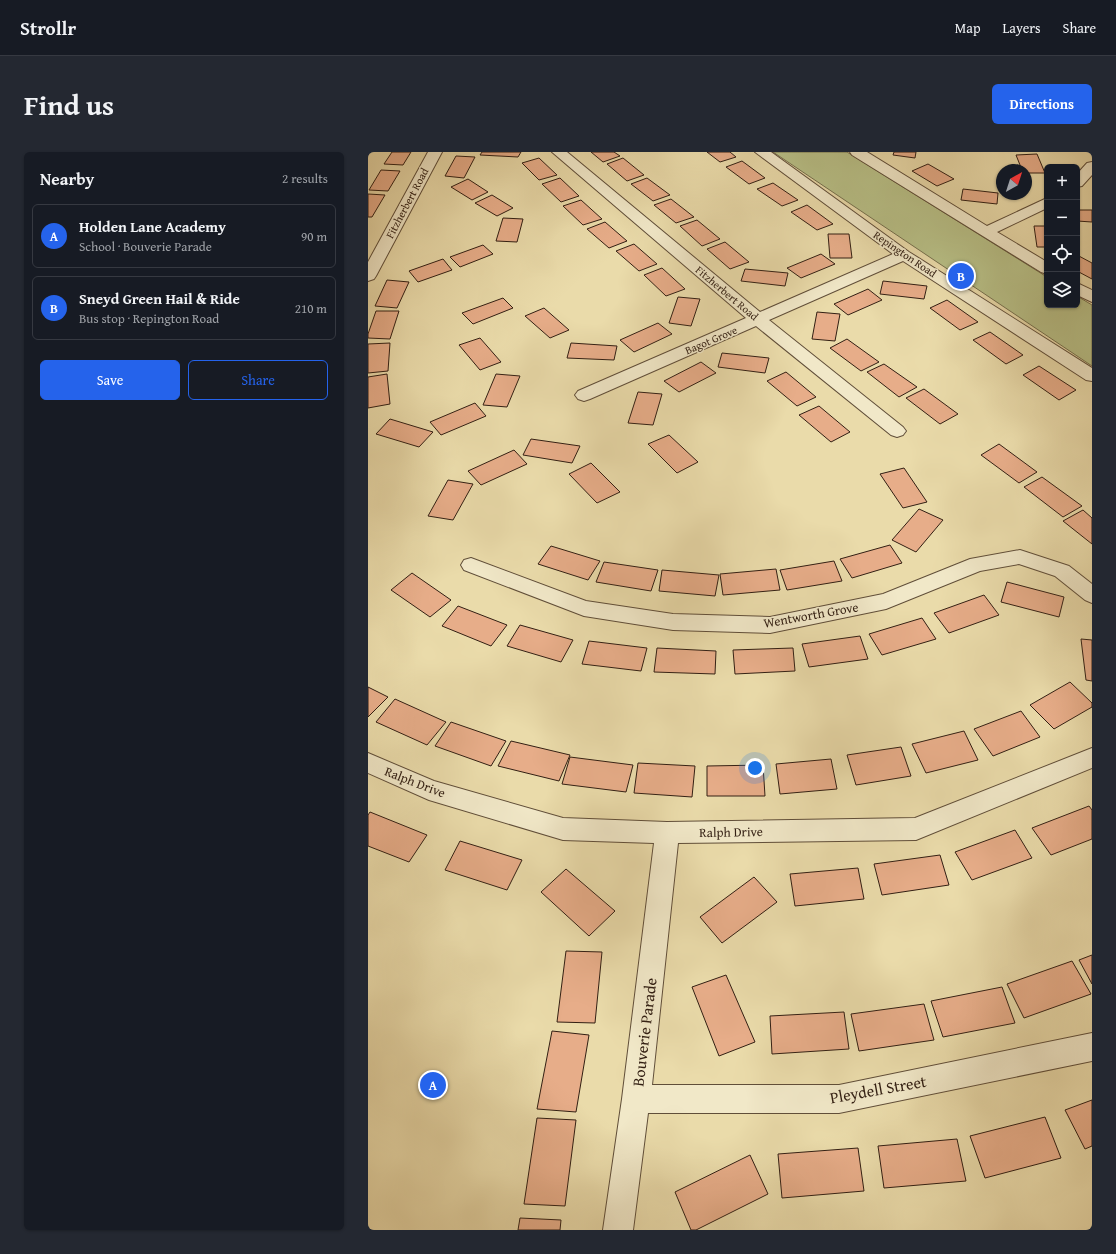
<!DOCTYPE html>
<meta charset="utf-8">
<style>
:root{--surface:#171b24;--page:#242831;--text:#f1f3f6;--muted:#9ea1a6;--line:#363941;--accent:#2563eb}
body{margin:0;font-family:"Gentium Book Plus",serif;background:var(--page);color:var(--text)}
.controls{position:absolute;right:12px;top:12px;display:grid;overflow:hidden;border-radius:6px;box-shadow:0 1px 3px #0004}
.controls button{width:36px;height:36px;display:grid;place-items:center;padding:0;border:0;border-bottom:1px solid var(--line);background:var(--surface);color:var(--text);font:20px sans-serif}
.compass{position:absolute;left:628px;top:12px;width:36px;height:36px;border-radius:50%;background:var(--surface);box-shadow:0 1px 3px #0004;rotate:39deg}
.you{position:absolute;left:387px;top:616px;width:14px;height:14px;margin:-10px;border:3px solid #fff;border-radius:50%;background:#1a73e8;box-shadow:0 0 0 6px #1a73e833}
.badge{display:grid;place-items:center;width:26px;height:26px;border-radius:50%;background:var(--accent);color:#fff;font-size:13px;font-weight:700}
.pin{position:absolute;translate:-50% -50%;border:2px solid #fff;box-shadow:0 1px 4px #0006}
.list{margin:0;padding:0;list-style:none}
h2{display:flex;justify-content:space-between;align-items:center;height:52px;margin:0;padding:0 16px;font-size:17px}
h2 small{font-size:13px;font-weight:400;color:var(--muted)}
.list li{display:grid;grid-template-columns:26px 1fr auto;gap:12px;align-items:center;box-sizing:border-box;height:64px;margin:0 8px 8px;padding:0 8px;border:1px solid var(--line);border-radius:6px}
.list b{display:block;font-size:15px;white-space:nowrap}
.list p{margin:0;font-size:13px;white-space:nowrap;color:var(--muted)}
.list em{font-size:13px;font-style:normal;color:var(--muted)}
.actions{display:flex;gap:8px;padding:12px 16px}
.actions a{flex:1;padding:9px 0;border:1px solid var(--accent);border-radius:6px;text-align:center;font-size:14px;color:var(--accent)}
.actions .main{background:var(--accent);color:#fff}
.icon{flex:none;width:22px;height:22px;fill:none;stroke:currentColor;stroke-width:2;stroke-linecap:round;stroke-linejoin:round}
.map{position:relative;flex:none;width:724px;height:1078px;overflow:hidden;border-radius:6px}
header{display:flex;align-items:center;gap:24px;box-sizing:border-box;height:56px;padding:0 20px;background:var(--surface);border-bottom:1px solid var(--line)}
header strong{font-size:19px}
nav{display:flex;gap:22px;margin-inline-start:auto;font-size:14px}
.intro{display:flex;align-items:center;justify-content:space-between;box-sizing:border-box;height:96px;padding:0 24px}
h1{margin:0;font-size:28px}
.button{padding:10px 18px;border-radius:6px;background:var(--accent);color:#fff;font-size:14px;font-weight:700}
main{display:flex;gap:24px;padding:0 24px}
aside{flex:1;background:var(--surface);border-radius:6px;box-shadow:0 1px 3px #0004}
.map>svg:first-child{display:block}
.green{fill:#b8c087;stroke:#75704d}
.building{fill:#e7ad89;stroke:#321f13}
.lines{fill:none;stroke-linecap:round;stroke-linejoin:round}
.minor-casing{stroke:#604e39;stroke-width:2}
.minor{fill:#f1e8c8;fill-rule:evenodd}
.labels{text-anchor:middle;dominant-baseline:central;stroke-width:3;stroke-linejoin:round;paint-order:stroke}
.far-street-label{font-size:11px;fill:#321f13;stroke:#f1e8c8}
.street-label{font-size:13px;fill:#321f13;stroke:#f1e8c8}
.near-street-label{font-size:16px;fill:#321f13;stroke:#f1e8c8}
</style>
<header>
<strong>Strollr</strong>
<nav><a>Map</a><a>Layers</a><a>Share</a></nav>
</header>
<div class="intro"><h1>Find us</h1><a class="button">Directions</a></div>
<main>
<aside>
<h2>Nearby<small>2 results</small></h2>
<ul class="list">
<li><span class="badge">A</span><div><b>Holden Lane Academy</b><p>School · Bouverie Parade</p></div><em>90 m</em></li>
<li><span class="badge">B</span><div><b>Sneyd Green Hail &amp; Ride</b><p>Bus stop · Repington Road</p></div><em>210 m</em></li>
</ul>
<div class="actions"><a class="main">Save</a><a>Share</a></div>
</aside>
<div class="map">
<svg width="724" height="1078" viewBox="0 0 724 1078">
<rect width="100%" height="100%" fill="#eadbaa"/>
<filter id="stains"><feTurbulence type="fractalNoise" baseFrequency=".005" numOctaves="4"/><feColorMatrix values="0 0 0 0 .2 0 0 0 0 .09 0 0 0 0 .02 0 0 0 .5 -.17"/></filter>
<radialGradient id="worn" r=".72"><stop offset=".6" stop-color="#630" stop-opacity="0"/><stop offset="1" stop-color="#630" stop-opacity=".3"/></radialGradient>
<path class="green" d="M 405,0 L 479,0 L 679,125 L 679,153 L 709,153 L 709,144 L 724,153 L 724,214 Z"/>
<path class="building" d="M 24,0 L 43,0 L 35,13 L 16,12 Z
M 114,0 L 153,0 L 150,5 L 112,3 Z
M 223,0 L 246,0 L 252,4 L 235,10 Z
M 339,0 L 362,0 L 368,5 L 352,10 Z
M 526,0 L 548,0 L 547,6 L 525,3 Z
M 669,2 L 677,21 L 658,21 L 658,18 L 654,18 L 648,3 Z
M 88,4 L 107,5 L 96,26 L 77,24 Z
M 171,6 L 189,23 L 171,28 L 154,11 Z
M 255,6 L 276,23 L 259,29 L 239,12 Z
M 374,9 L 397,26 L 381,32 L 358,15 Z
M 560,12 L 586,27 L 569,34 L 544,19 Z
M 13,18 L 32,19 L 20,39 L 1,38 Z
M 192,26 L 211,44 L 193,50 L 174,32 Z
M 279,26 L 302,43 L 285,49 L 263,32 Z
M 100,27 L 120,40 L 104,48 L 83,35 Z
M 405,31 L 430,48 L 414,54 L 389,37 Z
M 595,37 L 630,41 L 629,52 L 593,48 Z
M 0,42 L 17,43 L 4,65 L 0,65 Z
M 124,43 L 145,56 L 129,64 L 107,51 Z
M 303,47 L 326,65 L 308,71 L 286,53 Z
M 213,48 L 234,67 L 215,73 L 195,54 Z
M 439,53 L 465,72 L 449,78 L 423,60 Z
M 709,58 L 724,58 L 724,70 L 709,69 Z
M 135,66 L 155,67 L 149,90 L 128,89 Z
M 329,68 L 352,87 L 334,94 L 312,74 Z
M 237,70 L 259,89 L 241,96 L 219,77 Z
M 666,74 L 679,74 L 679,95 L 669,95 Z
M 460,82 L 481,82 L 484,106 L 462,106 Z
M 357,90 L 381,110 L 362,117 L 339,97 Z
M 266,92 L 289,112 L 271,119 L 248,99 Z
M 115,93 L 125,102 L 92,115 L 82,105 Z
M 453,102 L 467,112 L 433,126 L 419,116 Z
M 709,103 L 724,111 L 724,127 L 709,119 Z
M 75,107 L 84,118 L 50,130 L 41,119 Z
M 294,116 L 317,137 L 298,144 L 276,123 Z
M 377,117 L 420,121 L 417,134 L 373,129 Z
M 19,128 L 41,130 L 29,156 L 7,154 Z
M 515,129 L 559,134 L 556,147 L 512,142 Z
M 500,137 L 514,148 L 480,163 L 466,152 Z
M 310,145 L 332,147 L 323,174 L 301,171 Z
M 135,146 L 145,156 L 105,172 L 94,161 Z
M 579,148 L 610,170 L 592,178 L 562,156 Z
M 176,156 L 201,178 L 182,186 L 157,164 Z
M 8,159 L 31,159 L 22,187 L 0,186 L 0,182 Z
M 449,160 L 472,162 L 467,189 L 444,187 Z
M 290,171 L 304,182 L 266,200 L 252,188 Z
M 622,180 L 655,203 L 638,212 L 605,188 Z
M 112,186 L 133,210 L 112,218 L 91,193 Z
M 479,187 L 511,210 L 493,219 L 462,196 Z
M 22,191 L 20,219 L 0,221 L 0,192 Z
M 203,191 L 249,194 L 246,208 L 199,206 Z
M 354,201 L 401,206 L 397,221 L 350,215 Z
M 333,210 L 348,221 L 311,240 L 296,229 Z
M 516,212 L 549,235 L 531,245 L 499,220 Z
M 671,214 L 708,238 L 691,248 L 655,223 Z
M 418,220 L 448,245 L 429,254 L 399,229 Z
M 19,222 L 22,252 L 0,256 L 0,225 Z
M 128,222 L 152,224 L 139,255 L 115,253 Z
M 556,237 L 590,262 L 572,272 L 538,246 Z
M 270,240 L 294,242 L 285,273 L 260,271 Z
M 107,251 L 118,264 L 73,283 L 62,270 Z
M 451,254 L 482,280 L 463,290 L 431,263 Z
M 22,267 L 65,280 L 51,295 L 8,282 Z
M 301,283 L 330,310 L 309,321 L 280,292 Z
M 163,287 L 212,294 L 204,311 L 155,303 Z
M 631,292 L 669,320 L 651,331 L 613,303 Z
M 146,298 L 159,312 L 113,333 L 100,319 Z
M 223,311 L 252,340 L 229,351 L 201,322 Z
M 536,316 L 559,350 L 535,356 L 512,322 Z
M 674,325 L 714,354 L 695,365 L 656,335 Z
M 80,328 L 105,332 L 85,368 L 60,364 Z
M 551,357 L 575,368 L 548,400 L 524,388 Z
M 715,358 L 724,366 L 724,392 L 695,369 Z
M 522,393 L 534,411 L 484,426 L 472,407 Z
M 183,394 L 232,409 L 220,428 L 170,412 Z
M 466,409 L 474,429 L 419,438 L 412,418 Z
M 236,410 L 290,418 L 283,439 L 228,430 Z
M 408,417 L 412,438 L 355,443 L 352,422 Z
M 294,418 L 351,423 L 347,444 L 291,439 Z
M 44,421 L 83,448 L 62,465 L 23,438 Z
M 639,430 L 696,445 L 691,465 L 633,450 Z
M 616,443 L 631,463 L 581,481 L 566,461 Z
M 90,454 L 139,473 L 123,494 L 74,474 Z
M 554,466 L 568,487 L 514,503 L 501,482 Z
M 152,473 L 205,488 L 193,510 L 139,494 Z
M 492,484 L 500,507 L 441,515 L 434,492 Z
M 713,487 L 724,488 L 724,529 L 718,528 Z
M 221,489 L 279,496 L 273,519 L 214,512 Z
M 289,496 L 348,499 L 347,522 L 286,520 Z
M 425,496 L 427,519 L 367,522 L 365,498 Z
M 702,530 L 724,551 L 724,555 L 686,577 L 662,553 Z
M 0,535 L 20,545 L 0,565 Z
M 27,547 L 78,570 L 59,593 L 8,570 Z
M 653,559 L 672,585 L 625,604 L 606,577 Z
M 83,570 L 138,589 L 123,614 L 67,594 Z
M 596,579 L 610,608 L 558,621 L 544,592 Z
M 143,589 L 202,603 L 191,629 L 130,614 Z
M 533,595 L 543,624 L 488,633 L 479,603 Z
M 202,605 L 265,613 L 258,640 L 194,632 Z
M 463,607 L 469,637 L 412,642 L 408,612 Z
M 270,611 L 327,614 L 324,645 L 266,641 Z
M 395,613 L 397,644 L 339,644 L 339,614 Z
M 721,654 L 724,658 L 724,687 L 683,703 L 664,676 Z
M 2,660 L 59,683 L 41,710 L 0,694 L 0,663 Z
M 647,678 L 664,706 L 604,728 L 587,700 Z
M 92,689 L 154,708 L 139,738 L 77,718 Z
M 572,703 L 581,733 L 514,743 L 506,712 Z
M 490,716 L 496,747 L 427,754 L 422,722 Z
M 198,717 L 247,759 L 221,784 L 173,740 Z
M 386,725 L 409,750 L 354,791 L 332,765 Z
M 198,799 L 234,800 L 227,871 L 189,870 Z
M 724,803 L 724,832 L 711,808 Z
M 704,809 L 723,842 L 656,866 L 639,832 Z
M 358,823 L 387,890 L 351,904 L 324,835 Z
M 634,835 L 647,871 L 575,885 L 563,849 Z
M 556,852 L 566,888 L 491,899 L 483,862 Z
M 476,860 L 481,897 L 404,902 L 402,864 Z
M 184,879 L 221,883 L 208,960 L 169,957 Z
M 724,948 L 724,994 L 717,997 L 697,958 Z
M 677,965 L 693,1006 L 617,1026 L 602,984 Z
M 169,966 L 208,968 L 197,1054 L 156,1052 Z
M 589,987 L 598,1029 L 516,1036 L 510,994 Z
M 490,996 L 496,1039 L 414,1046 L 410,1002 Z
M 382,1003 L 400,1042 L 328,1078 L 323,1078 L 307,1040 Z
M 152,1066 L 193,1068 L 192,1078 L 150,1078 Z"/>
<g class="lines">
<g class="minor-casing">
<path id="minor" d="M 60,0 L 74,0 L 8,124 L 6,127 L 0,129 L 0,110 Z
M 184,0 L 199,0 L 392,160 L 525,102 L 387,0 L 403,0 L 541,100 L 724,216 L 724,229 L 718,228 L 535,109 L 401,168 L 535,275 L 538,279 L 535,283 L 529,285 L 523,283 L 388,174 L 222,247 L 216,249 L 210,247 L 207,243 L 210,239 L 378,166 Z
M 482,0 L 499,0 L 619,74 L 679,46 L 679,56 L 629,80 L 679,110 L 679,122 L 673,120 L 484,3 Z
M 724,10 L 724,23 L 714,34 L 709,35 L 709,22 L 719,11 Z
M 709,131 L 724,138 L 724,150 L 709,143 Z
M 652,398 L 701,414 L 724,432 L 724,451 L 717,448 L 687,424 L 651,412 L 612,419 L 518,457 L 402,481 L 305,478 L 216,464 L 96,418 L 93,413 L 96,408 L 103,406 L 218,449 L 305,462 L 402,465 L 515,442 L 602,407 Z
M 724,596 L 724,616 L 548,688 L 310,691 L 284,933 L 471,933 L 724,881 L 724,909 L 471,961 L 280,961 L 265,1078 L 235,1078 L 254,947 L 286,691 L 195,688 L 61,648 L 0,621 L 0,601 L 66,629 L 195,666 L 299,670 L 547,666 Z"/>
</g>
<use href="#minor" class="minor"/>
</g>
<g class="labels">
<g class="far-street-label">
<text transform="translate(39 51) rotate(-62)">Fitzherbert Road</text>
<text transform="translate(537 102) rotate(34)">Repington Road</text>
<text transform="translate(359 141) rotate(40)">Fitzherbert Road</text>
<text transform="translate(343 188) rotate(-23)">Bagot Grove</text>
</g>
<g class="street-label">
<text transform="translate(443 463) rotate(-10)">Wentworth Grove</text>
<text transform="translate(47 630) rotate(21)">Ralph Drive</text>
<text transform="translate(363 680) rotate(-1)">Ralph Drive</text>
</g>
<g class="near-street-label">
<text transform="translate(276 880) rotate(-83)">Bouverie Parade</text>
<text transform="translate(510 937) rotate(-10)">Pleydell Street</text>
</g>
</g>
<rect width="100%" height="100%" filter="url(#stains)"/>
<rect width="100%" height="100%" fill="url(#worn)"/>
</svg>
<div class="controls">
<button>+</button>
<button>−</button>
<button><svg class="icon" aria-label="locate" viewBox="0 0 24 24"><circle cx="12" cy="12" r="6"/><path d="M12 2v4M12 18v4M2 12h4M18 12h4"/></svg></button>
<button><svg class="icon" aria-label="layers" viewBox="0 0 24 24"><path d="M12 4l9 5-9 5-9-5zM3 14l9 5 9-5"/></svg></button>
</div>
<svg class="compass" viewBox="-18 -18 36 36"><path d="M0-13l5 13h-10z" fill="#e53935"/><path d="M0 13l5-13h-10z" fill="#9ea1a6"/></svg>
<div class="you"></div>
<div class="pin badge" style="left:65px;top:933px">A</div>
<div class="pin badge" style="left:593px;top:124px">B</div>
</div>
</main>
